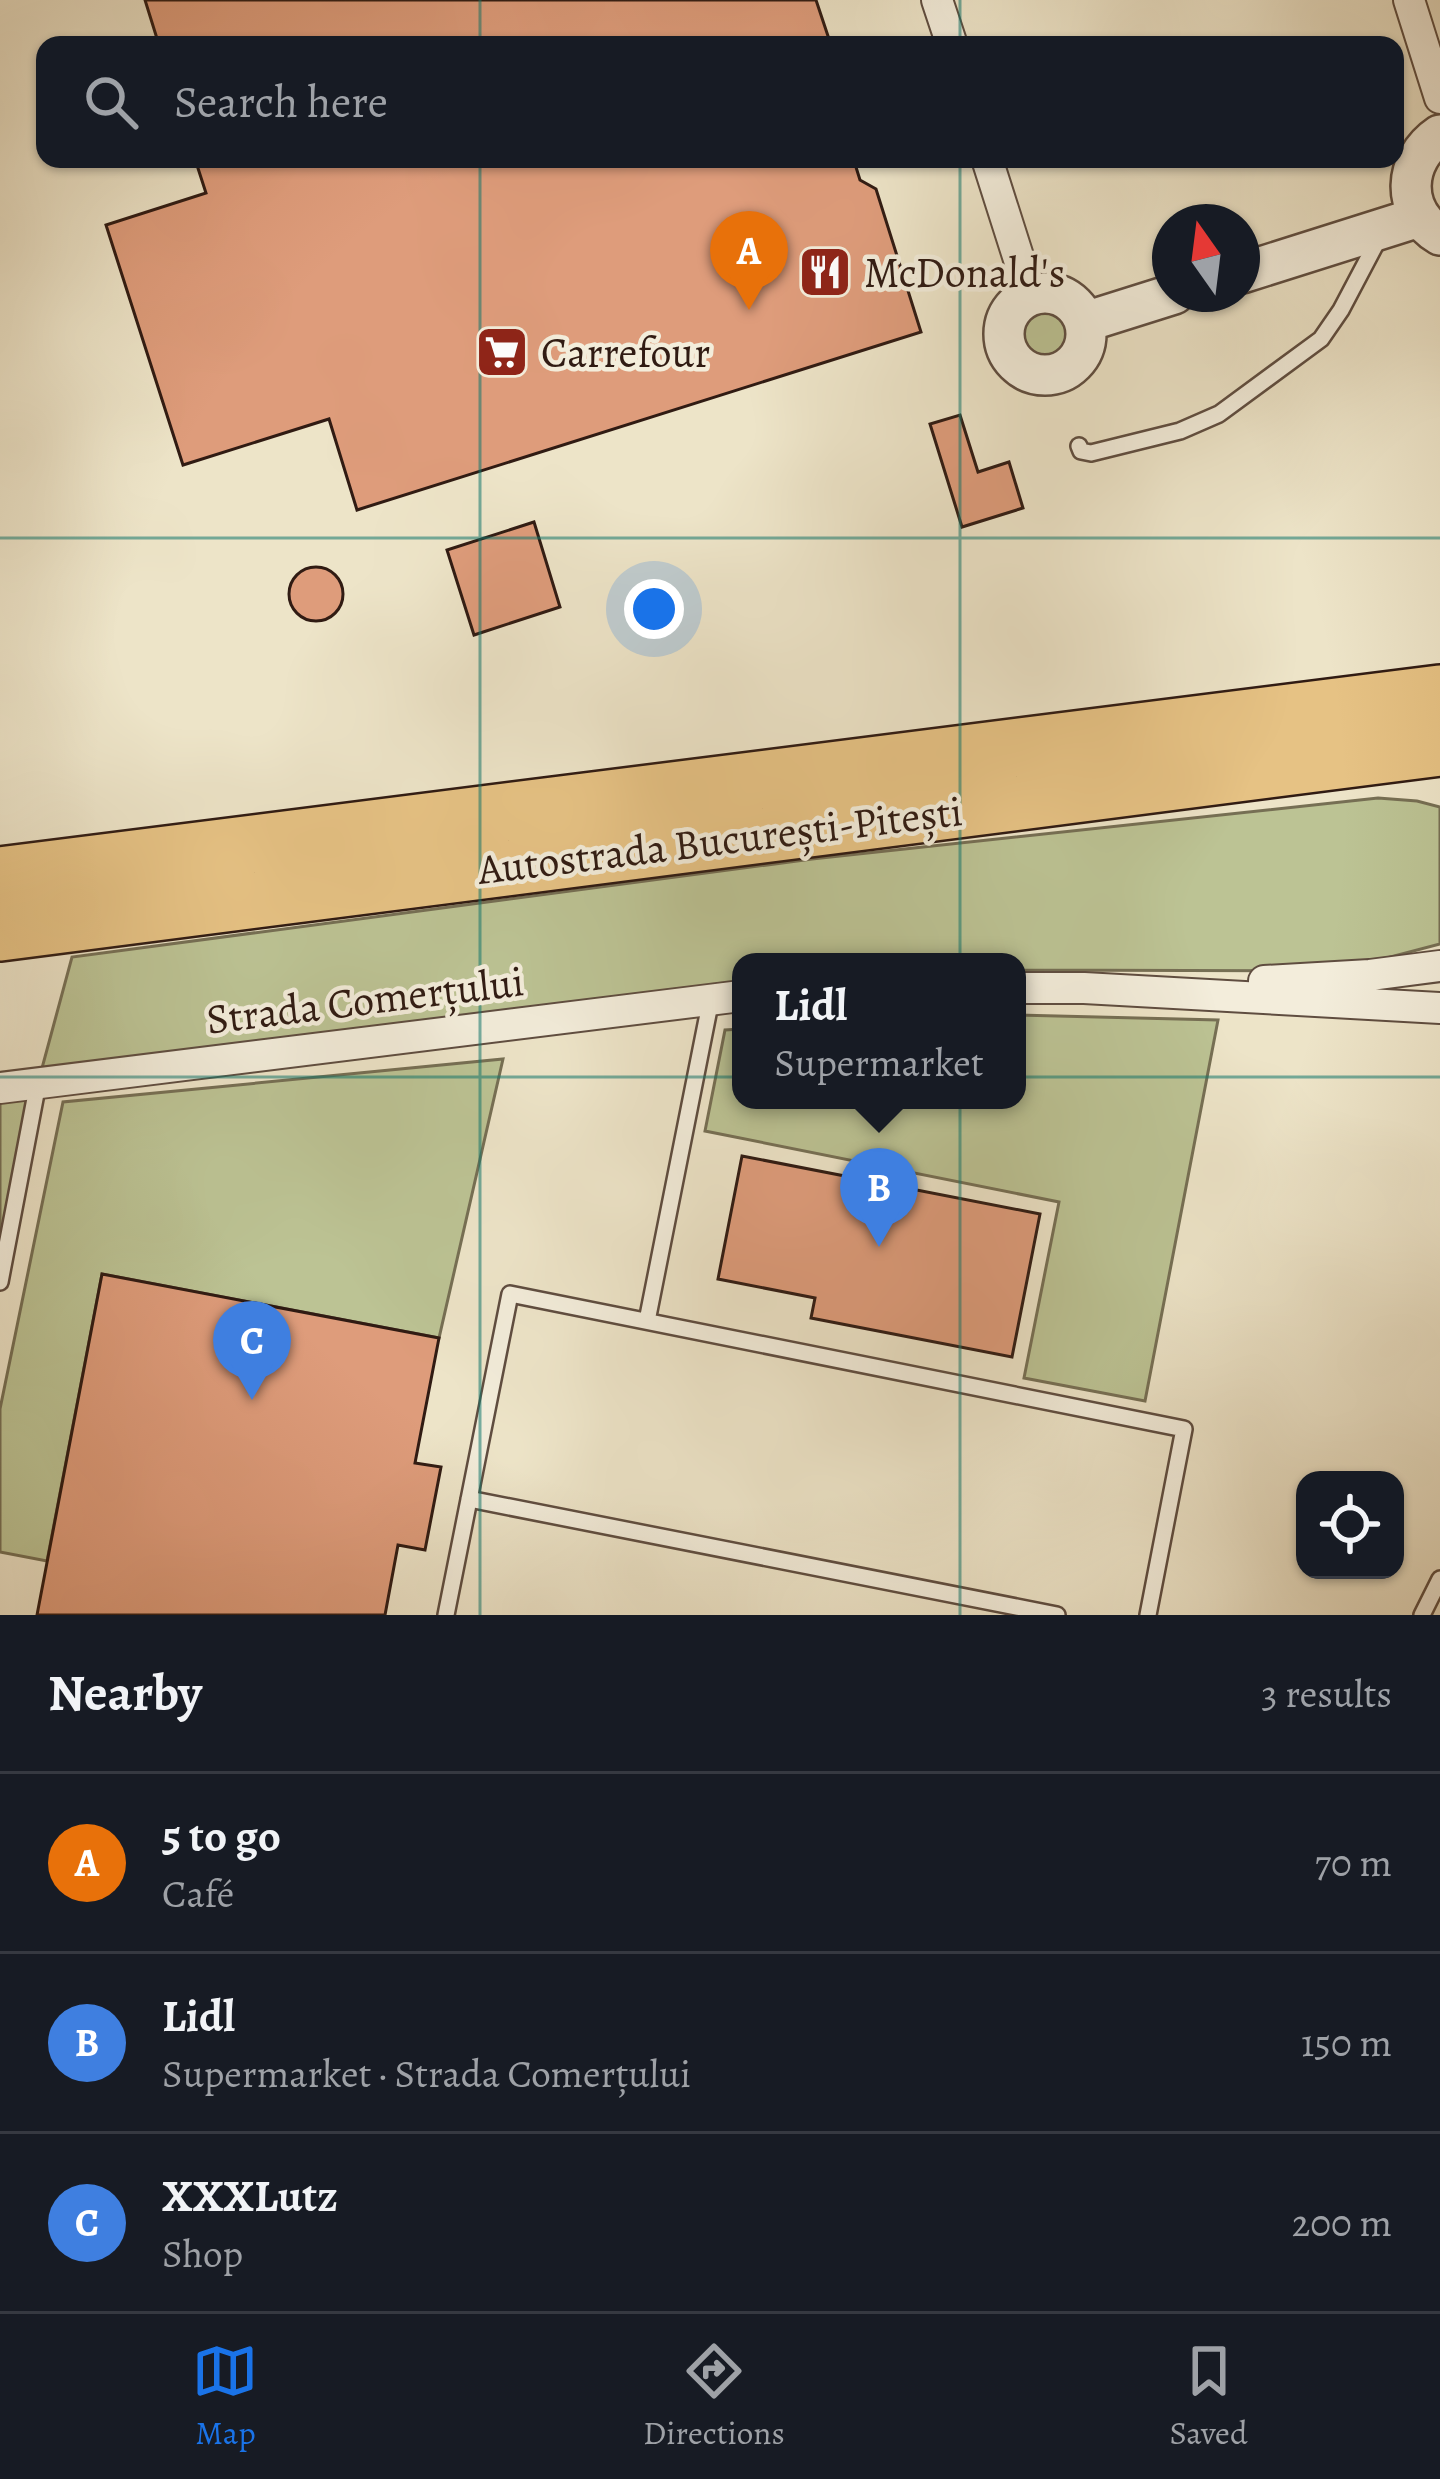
<!DOCTYPE html>
<meta charset="utf-8">
<style>
:root{--surface:#171b24;--page:#242831;--text:#f1f3f6;--muted:#9ea1a6;--line:#363941;--accent:#1a73e8}
body{margin:0;font-family:Alegreya,serif;background:var(--page);color:var(--text)}
.controls{position:absolute;right:36px;bottom:36px;display:grid;overflow:hidden;border-radius:24px;box-shadow:0 3px 9px #0004}
.controls button{width:108px;height:108px;display:grid;place-items:center;padding:0;border:0;border-bottom:3px solid var(--line);background:var(--surface);color:var(--text);font:60px sans-serif}
.compass{position:absolute;left:1152px;top:204px;width:108px;height:108px;border-radius:50%;background:var(--surface);box-shadow:0 3px 9px #0004;rotate:346deg}
.you{position:absolute;left:654px;top:609px;width:42px;height:42px;margin:-30px;border:9px solid #fff;border-radius:50%;background:#1a73e8;box-shadow:0 0 0 18px #1a73e833}
.badge{display:grid;place-items:center;width:78px;height:78px;border-radius:50%;background:var(--accent);color:#fff;font-size:39px;font-weight:700}
.pin{position:absolute;translate:-50% -99px;filter:drop-shadow(0 3px 6px #0008)}
.pin::after{content:'';position:absolute;top:63px;width:42px;height:36px;background:inherit;clip-path:polygon(0 0,100% 0,50% 100%)}
.popup{position:absolute;left:732px;top:953px;width:294px;height:156px;box-sizing:border-box;display:grid;place-content:center;border-radius:24px;background:var(--surface);filter:drop-shadow(0 3px 9px #0005);font-size:39px;white-space:nowrap;color:var(--muted)}
.popup b{font-size:45px;color:var(--text)}
.popup::after{content:'';position:absolute;left:50%;top:100%;margin-left:-24px;border:24px solid transparent;border-top-color:var(--surface)}
.list{margin:0;padding:0;list-style:none}
h2{display:flex;justify-content:space-between;align-items:center;height:156px;margin:0;padding:0 48px;font-size:51px}
h2 small{font-size:39px;font-weight:400;color:var(--muted)}
.list li{display:grid;grid-template-columns:78px 1fr auto;gap:36px;align-items:center;box-sizing:border-box;height:180px;padding:0 48px;border-top:3px solid var(--line)}
.list b{display:block;font-size:45px;white-space:nowrap}
.list p{margin:0;font-size:39px;white-space:nowrap;color:var(--muted)}
.list em{font-size:39px;font-style:normal;color:var(--muted)}
.icon{flex:none;width:66px;height:66px;fill:none;stroke:currentColor;stroke-width:2;stroke-linecap:round;stroke-linejoin:round}
.map{position:relative;flex:none;width:1440px;height:1615px;overflow:hidden}
.search{position:absolute;background:var(--surface);box-shadow:0 3px 9px #0004;left:36px;right:36px;top:36px;height:132px;display:flex;align-items:center;gap:30px;box-sizing:border-box;padding:0 42px;border-radius:24px;color:var(--muted);font-size:45px}
.sheet{height:696px;background:var(--surface)}
nav{display:flex;justify-content:space-around;align-items:center;box-sizing:border-box;height:168px;border-top:3px solid var(--line);background:var(--surface);font-size:33px;color:var(--muted)}
nav a{display:grid;justify-items:center;gap:6px}
nav .on{color:var(--accent)}
.map>svg:first-child{display:block}
.green{fill:#bcc394;stroke:#766f54;stroke-width:3}
.building{fill:#de9c7b;stroke:#301b13;stroke-width:3}
.lines{fill:none;stroke-linecap:round;stroke-linejoin:round}
.service-casing{stroke:#5f4d40;stroke-width:20}
.minor-casing{stroke:#5f4d40;stroke-width:34}
.tertiary-casing{stroke:#5f4d40;stroke-width:44}
.motorway-casing{stroke:#301b13;stroke-width:62}
.service{stroke:#f3eddb;stroke-width:15}
.minor{stroke:#f3eddb;stroke-width:30}
.tertiary{stroke:#f3eddb;stroke-width:39}
.motorway{stroke:#e6c284;stroke-width:57}
.grid{fill:none;stroke:#0f766e;stroke-width:3;stroke-opacity:0.55}
.labels{text-anchor:middle;dominant-baseline:central;stroke-width:9;stroke-linejoin:round;paint-order:stroke}
.poi-label{font-size:42px;fill:#301b13;stroke:#f3eddb;text-anchor:start}
.street-label{font-size:42px;fill:#301b13;stroke:#f3eddb}
</style>
<div class="map">
<svg width="1440" height="1615" viewBox="0 0 1440 1615">
<rect width="100%" height="100%" fill="#ede4c8"/>
<filter id="stains"><feTurbulence type="fractalNoise" baseFrequency=".00167" numOctaves="4"/><feColorMatrix values="0 0 0 0 .2 0 0 0 0 .09 0 0 0 0 .02 0 0 0 .5 -.17"/></filter>
<radialGradient id="worn" r=".72"><stop offset=".6" stop-color="#630" stop-opacity="0"/><stop offset="1" stop-color="#630" stop-opacity=".3"/></radialGradient>
<path class="green" d="M1015 333a29 29 0 1 1 58 0a29 29 0 1 1-58 0Z
M 1378,798 L 1417,801 L 1440,807 L 1440,944 L 1360,965 L 1312,971 L 1017,970 L 1017,962 L 741,962 L 741,983 L 39,1083 L 0,1267 L 0,1088 L 38,1083 L 72,957 L 812,859 Z
M 1017,1015 L 1218,1020 L 1145,1401 L 1024,1378 L 1059,1202 L 705,1131 L 725,1030 L 741,1029 L 741,1100 L 1017,1100 Z
M 503,1059 L 439,1338 L 102,1274 L 47,1561 L 0,1552 L 0,1409 L 63,1102 Z"/>
<path class="building" d="M 145,0 L 816,0 L 831,45 L 159,45 Z
M 195,159 L 871,159 L 855,164 L 860,180 L 876,189 L 921,332 L 357,510 L 329,419 L 183,465 L 106,225 L 206,193 Z
M 960,415 L 978,472 L 1009,462 L 1023,508 L 962,527 L 930,424 Z
M 534,522 L 560,607 L 474,635 L 447,550 Z
M289 594a27 27 0 1 1 54 0a27 27 0 1 1-54 0Z
M 742,1156 L 1040,1214 L 1012,1357 L 811,1318 L 815,1298 L 718,1279 Z
M 102,1274 L 439,1338 L 415,1463 L 441,1467 L 425,1550 L 398,1545 L 385,1615 L 37,1615 Z"/>
<g class="lines">
<g class="service-casing">
<path id="service" d="M 1079,446 L 1081,451 L 1091,453 L 1180,431 L 1219,414 L 1321,339 L 1341,310 L 1380,236
M 0,1282 L 38,1083
M 647,1321 L 711,999
M 469,1499 L 1057,1615
M 446,1615 L 510,1294 L 1184,1429 L 1148,1615
M 1422,1615 L 1440,1579"/>
</g>
<g class="minor-casing">
<path id="minor" d="M 937,0 L 952,45
M 1409,0 L 1440,98
M 987,159 L 1030,294
M 1264,981 L 1370,975 L 1440,966
M 1017,988 L 1084,988 L 1440,1008
M 0,1088 L 741,996"/>
</g>
<g class="tertiary-casing">
<path id="tertiary" d="M 1440,135 C 1403,160 1400,211 1440,235
M 1242,273 L 1419,217
M1004 334a41 41 0 1 1 82 0a41 41 0 1 1-82 0Z
M 1085,322 L 1174,294"/>
</g>
<g class="motorway-casing">
<path id="motorway" d="M 0,876 L 1440,694
M 0,932 L 1440,747"/>
</g>
<use href="#service" class="service"/>
<use href="#minor" class="minor"/>
<use href="#tertiary" class="tertiary"/>
<use href="#motorway" class="motorway"/>
</g>
<path class="grid" d="M 480,0 L 480,45M 960,0 L 960,45M 480,159 L 480,1615M 960,159 L 960,1615M 0,538 L 1440,538M 0,1077 L 1440,1077"/>
<defs>
<g id="restaurant-square" transform="scale(2.7)"><rect x="-9" y="-9" width="18" height="18" rx="4" fill="#8f2418" stroke="#f3eddb"/><path d="M-5-6h1v4h1v-4h1v4h1v-4h1v5L-1.5 .5V6h-2V.5L-5-1ZM5-6V6H3V1.5H1.5Q1.5-4 5-6Z" fill="#fff"/></g>
<g id="supermarket-square" transform="scale(2.7)"><rect x="-9" y="-9" width="18" height="18" rx="4" fill="#8f2418" stroke="#f3eddb"/><path d="M-6-5.5h2.5l.6 2H6L4.5 2H-2.5L-4.4-4H-6ZM-1.5 3.2a1.3 1.3 0 1 0 .1 0ZM3 3.2a1.3 1.3 0 1 0 .1 0Z" fill="#fff"/></g>
</defs>
<g fill-rule="evenodd">
<use href="#restaurant-square" x="825" y="272"/>
<use href="#supermarket-square" x="502" y="352"/>
</g>
<g class="labels">
<g class="poi-label">
<text x="864" y="272">McDonald's</text>
<text x="541" y="352">Carrefour</text>
</g>
<g class="street-label">
<text transform="translate(720 840) rotate(-7)">Autostrada București-Pitești</text>
<text transform="translate(365 1000) rotate(-7)">Strada Comerțului</text>
</g>
</g>
<rect width="100%" height="100%" filter="url(#stains)"/>
<rect width="100%" height="100%" fill="url(#worn)"/>
</svg>
<div class="controls">
<button><svg class="icon" aria-label="locate" viewBox="0 0 24 24"><circle cx="12" cy="12" r="6"/><path d="M12 2v4M12 18v4M2 12h4M18 12h4"/></svg></button>
</div>
<svg class="compass" viewBox="-18 -18 36 36"><path d="M0-13l5 13h-10z" fill="#e53935"/><path d="M0 13l5-13h-10z" fill="#9ea1a6"/></svg>
<div class="you"></div>
<div class="pin badge" style="left:749px;top:310px;background:#e8710a">A</div>
<div class="pin badge" style="left:879px;top:1247px;background:#3f7fe0">B</div>
<div class="popup"><b>Lidl</b>Supermarket</div>
<div class="pin badge" style="left:252px;top:1400px;background:#3f7fe0">C</div>
<div class="search"><svg class="icon" aria-label="search" viewBox="0 0 24 24"><circle cx="10" cy="10" r="6"/><path d="M15 15l6 6"/></svg>Search here</div>
</div>
<section class="sheet">
<h2>Nearby<small>3 results</small></h2>
<ul class="list">
<li><span class="badge" style="background:#e8710a">A</span><div><b>5 to go</b><p>Café</p></div><em>70 m</em></li>
<li><span class="badge" style="background:#3f7fe0">B</span><div><b>Lidl</b><p>Supermarket · Strada Comerțului</p></div><em>150 m</em></li>
<li><span class="badge" style="background:#3f7fe0">C</span><div><b>XXXLutz</b><p>Shop</p></div><em>200 m</em></li>
</ul>
</section>
<nav>
<a class="on"><svg class="icon" aria-label="map" viewBox="0 0 24 24"><path d="M3 6l6-2 6 2 6-2v14l-6 2-6-2-6 2zM9 4v14M15 6v14"/></svg>Map</a>
<a><svg class="icon" aria-label="directions" viewBox="0 0 24 24"><path d="M12 3l9 9-9 9-9-9zM9 14v-3h6M13 9l2 2-2 2"/></svg>Directions</a>
<a><svg class="icon" aria-label="saved" viewBox="0 0 24 24"><path d="M7 4h10v16l-5-4-5 4z"/></svg>Saved</a>
</nav>
